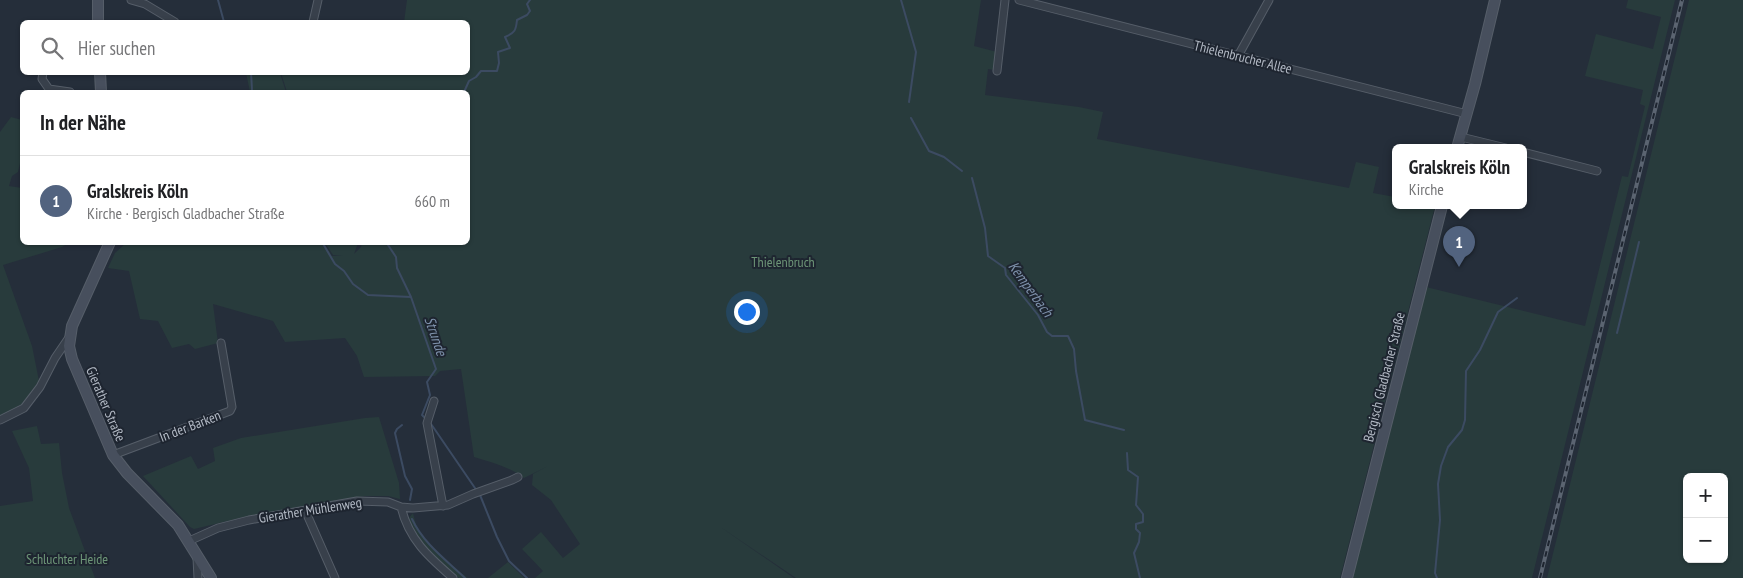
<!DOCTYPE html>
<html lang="de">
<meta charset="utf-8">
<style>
:root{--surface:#fff;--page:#f2f2f2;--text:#202124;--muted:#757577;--line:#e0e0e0;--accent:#52637f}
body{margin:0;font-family:"PT Sans Narrow",sans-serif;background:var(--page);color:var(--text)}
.controls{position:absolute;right:15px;bottom:15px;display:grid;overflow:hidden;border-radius:8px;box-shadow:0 1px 4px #0004}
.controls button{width:45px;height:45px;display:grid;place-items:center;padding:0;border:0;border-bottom:1px solid var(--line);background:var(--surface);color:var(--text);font:25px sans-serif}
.you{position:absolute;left:746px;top:311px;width:18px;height:18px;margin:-12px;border:4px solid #fff;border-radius:50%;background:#1a73e8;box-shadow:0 0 0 8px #1a73e833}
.badge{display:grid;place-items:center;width:32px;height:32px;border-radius:50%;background:var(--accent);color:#fff;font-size:16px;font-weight:700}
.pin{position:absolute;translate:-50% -41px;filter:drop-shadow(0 1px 2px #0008)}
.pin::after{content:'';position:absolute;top:26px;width:18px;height:15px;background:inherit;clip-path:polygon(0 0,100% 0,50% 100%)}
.popup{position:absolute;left:1392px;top:144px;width:135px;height:65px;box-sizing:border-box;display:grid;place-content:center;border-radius:8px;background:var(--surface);filter:drop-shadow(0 1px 4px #0005);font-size:16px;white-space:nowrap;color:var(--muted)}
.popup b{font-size:19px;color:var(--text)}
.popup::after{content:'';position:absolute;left:50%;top:100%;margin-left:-10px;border:10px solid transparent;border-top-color:var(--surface)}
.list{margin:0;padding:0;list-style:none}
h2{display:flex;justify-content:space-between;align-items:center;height:65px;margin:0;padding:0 20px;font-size:21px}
h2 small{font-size:16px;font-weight:400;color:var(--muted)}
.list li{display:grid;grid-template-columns:32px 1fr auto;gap:15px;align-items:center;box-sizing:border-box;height:90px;padding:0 20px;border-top:1px solid var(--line)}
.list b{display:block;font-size:19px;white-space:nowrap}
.list p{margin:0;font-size:16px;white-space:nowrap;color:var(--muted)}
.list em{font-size:16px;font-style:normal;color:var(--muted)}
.icon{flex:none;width:28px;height:28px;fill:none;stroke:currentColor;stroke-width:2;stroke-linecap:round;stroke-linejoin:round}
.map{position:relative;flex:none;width:1743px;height:578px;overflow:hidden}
.search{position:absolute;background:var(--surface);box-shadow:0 1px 4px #0004;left:20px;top:20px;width:450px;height:55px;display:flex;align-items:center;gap:12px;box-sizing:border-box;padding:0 18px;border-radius:8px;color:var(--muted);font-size:19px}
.panel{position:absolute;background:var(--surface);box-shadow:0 1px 4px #0004;left:20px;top:90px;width:450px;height:155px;border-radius:8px}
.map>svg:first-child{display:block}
.green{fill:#283b3c;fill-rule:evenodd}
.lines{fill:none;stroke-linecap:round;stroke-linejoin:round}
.stream{stroke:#3c4b62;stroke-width:2}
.street-casing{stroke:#565e69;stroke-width:9}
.secondary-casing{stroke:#565e69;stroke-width:12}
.street{stroke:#38404b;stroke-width:7}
.secondary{stroke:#474f5d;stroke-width:10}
.rail-casing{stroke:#5b6471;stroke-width:4}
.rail{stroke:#1e2530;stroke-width:2;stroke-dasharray:5.5;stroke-linecap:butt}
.labels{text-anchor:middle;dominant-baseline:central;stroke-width:4;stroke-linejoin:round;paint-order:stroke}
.street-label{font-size:14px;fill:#b4bbc6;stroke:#1e2530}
.park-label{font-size:14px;fill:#6d9577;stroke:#1e2530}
.water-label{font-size:15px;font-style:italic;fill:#7e91ab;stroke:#1e2530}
</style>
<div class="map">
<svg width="1743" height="578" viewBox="0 0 1743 578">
<rect width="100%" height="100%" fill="#252e3a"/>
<path class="green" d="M 407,0 L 981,0 L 974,46 L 997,52 L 995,70 L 988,69 L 985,95 L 1079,107 L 1103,112 L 1097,139 L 1349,188 L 1356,162 L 1379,167 L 1373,193 L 1395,197 L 1395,206 L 1435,206 L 1340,578 L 796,578 L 719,526 L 794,578 L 535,578 L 543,571 L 522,549 L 541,532 L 563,558 L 580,544 L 551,500 L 532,485 L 533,474 L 548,466 L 524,478 C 510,467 491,462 474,457 L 461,369 L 440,371 L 435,376 L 364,377 L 357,356 L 345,338 L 285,342 L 273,321 L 213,304 L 218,343 L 195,349 L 189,344 L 172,348 L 158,321 L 140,319 L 129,271 L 108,268 L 115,253 L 126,243 L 192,245 L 193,242 L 324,243 L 332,256 L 343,255 L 333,255 L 325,243 L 358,243 L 354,254 L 361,247 L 362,243 L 468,242 L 468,92 L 287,92 L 281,73 L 468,72 L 468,22 L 404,22 Z
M 1628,0 L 1675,0 L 1532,578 L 1350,578 L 1426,287 L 1585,326 L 1622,176 L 1628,177 L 1645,106 L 1640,104 L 1643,90 L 1585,76 L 1596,34 L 1653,49 L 1661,17 L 1626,8 Z
M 1689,0 L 1743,0 L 1743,578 L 1547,578 ZM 1687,477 L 1724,477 L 1724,559 L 1687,559 Z
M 246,73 L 280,73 L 286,92 L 250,92 Z
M 11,117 L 22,120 L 22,154 L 18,172 L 12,176 L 9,186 L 22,188 L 22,242 L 69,243 L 62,247 L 3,265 L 32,346 L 39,381 L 22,404 L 0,416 L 0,132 Z
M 379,417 L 399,483 L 400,499 L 388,496 L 365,496 L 249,516 L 194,529 L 190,527 L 143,476 L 191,456 L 198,469 L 215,461 L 213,448 L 241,438 L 365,418 Z
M 37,426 L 41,444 L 59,443 L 62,473 L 69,508 L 95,578 L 0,578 L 0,506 L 33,501 L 29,468 L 12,431 Z
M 413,513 C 414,517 415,523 418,528 C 428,547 451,565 468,578 L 459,578 C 440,562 417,543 408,519 Z
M 508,562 L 524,578 L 488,578 Z"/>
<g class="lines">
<path class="stream" d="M 218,0 L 224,22
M 901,0 L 916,52 L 909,102
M 251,72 L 252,90 L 255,92
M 464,92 L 469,81 L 476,77 L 481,71 L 497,71 L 499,63 L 498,52 L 510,48 L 505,37 C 515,33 516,30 517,20 L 527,15 L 530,11 L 527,4 L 530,0
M 911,118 L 929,151 L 944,157 L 962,171
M 972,178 L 985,228 L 988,256 L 1005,268 L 1006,275 L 1038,315 L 1047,332 L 1052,336 L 1068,336 L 1074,349 L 1076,371 L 1085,420 L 1124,430
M 322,242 L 335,264 L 344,271 L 353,284 L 368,295 L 411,297 L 436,369 L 427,382 L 430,395 L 422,415 L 425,418
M 386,242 L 396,257 L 397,268 L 411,297
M 1617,333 L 1639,242
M 429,421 L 477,491
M 402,425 L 397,429 L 395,433 L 405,476 L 412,489 L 410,500
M 1127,453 L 1128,470 L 1138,477 L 1136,505 L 1143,514 L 1143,522 L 1136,524 L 1136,529 L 1140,533 L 1139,542 L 1134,553 L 1140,578
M 480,495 L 497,537 L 509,561 L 527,578
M 412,519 C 423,543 446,560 465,578
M 1437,578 L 1435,573 L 1440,520 L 1438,484 L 1441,466 L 1448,447 L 1462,430 L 1465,420 L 1466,371 L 1480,350 L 1498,312 L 1517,298"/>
<g class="street-casing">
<path id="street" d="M 131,0 L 145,4 L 175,22
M 1019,0 L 1467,114
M 313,22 L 318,0
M 1238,56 L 1269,0
M 997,71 L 1005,0
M 43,72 L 42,79 L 49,89 L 70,92
M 1461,137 L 1506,148
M 1523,152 L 1597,171
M 434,401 L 427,423 L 443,506
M 0,420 L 24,408 L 40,387 L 55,358 L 70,336
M 113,455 L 230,411 L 232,407 L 221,343
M 401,507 C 409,540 429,557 453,578
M 305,510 L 335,578
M 189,541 L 218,528 L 249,520 L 357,501 L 388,502 L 401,507 L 413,508 L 448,505 L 473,494 L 512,480 L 518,477
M 197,558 L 198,578"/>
</g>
<g class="secondary-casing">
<path id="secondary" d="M 98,0 L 98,22
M 100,72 L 101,92
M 1457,148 L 1475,84 L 1495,0
M 110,242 L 72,326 L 69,346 L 72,359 L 113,455 L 127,473 L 178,525 L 211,578
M 1347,578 L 1442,206"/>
</g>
<use href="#street" class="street"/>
<use href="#secondary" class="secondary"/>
<g class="rail-casing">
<path id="rail" d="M 1540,578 L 1682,0"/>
</g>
<use href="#rail" class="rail"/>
</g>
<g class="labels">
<g class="street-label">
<text transform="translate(1243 57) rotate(14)">Thielenbrucher Allee</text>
<text transform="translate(1384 377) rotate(-76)">Bergisch Gladbacher Straße</text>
<text transform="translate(106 404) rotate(67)">Gierather Straße</text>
<text transform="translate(190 426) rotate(-21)">In der Barken</text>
<text transform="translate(310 510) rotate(-9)">Gierather Mühlenweg</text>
</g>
<g class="park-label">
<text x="783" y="262">Thielenbruch</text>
<text x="67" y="559">Schluchter Heide</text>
</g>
<g class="water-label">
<text transform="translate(1031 289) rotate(54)">Kemperbach</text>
<text transform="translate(436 336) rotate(71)">Strunde</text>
</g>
</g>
</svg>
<div class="controls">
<button>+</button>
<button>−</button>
</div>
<div class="you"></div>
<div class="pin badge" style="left:1459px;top:267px">1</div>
<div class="popup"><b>Gralskreis Köln</b>Kirche</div>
<div class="search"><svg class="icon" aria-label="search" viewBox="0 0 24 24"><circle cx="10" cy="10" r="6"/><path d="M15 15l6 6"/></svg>Hier suchen</div>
<section class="panel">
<h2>In der Nähe<small></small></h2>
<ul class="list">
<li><span class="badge">1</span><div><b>Gralskreis Köln</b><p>Kirche · Bergisch Gladbacher Straße</p></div><em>660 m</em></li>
</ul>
</section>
</div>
